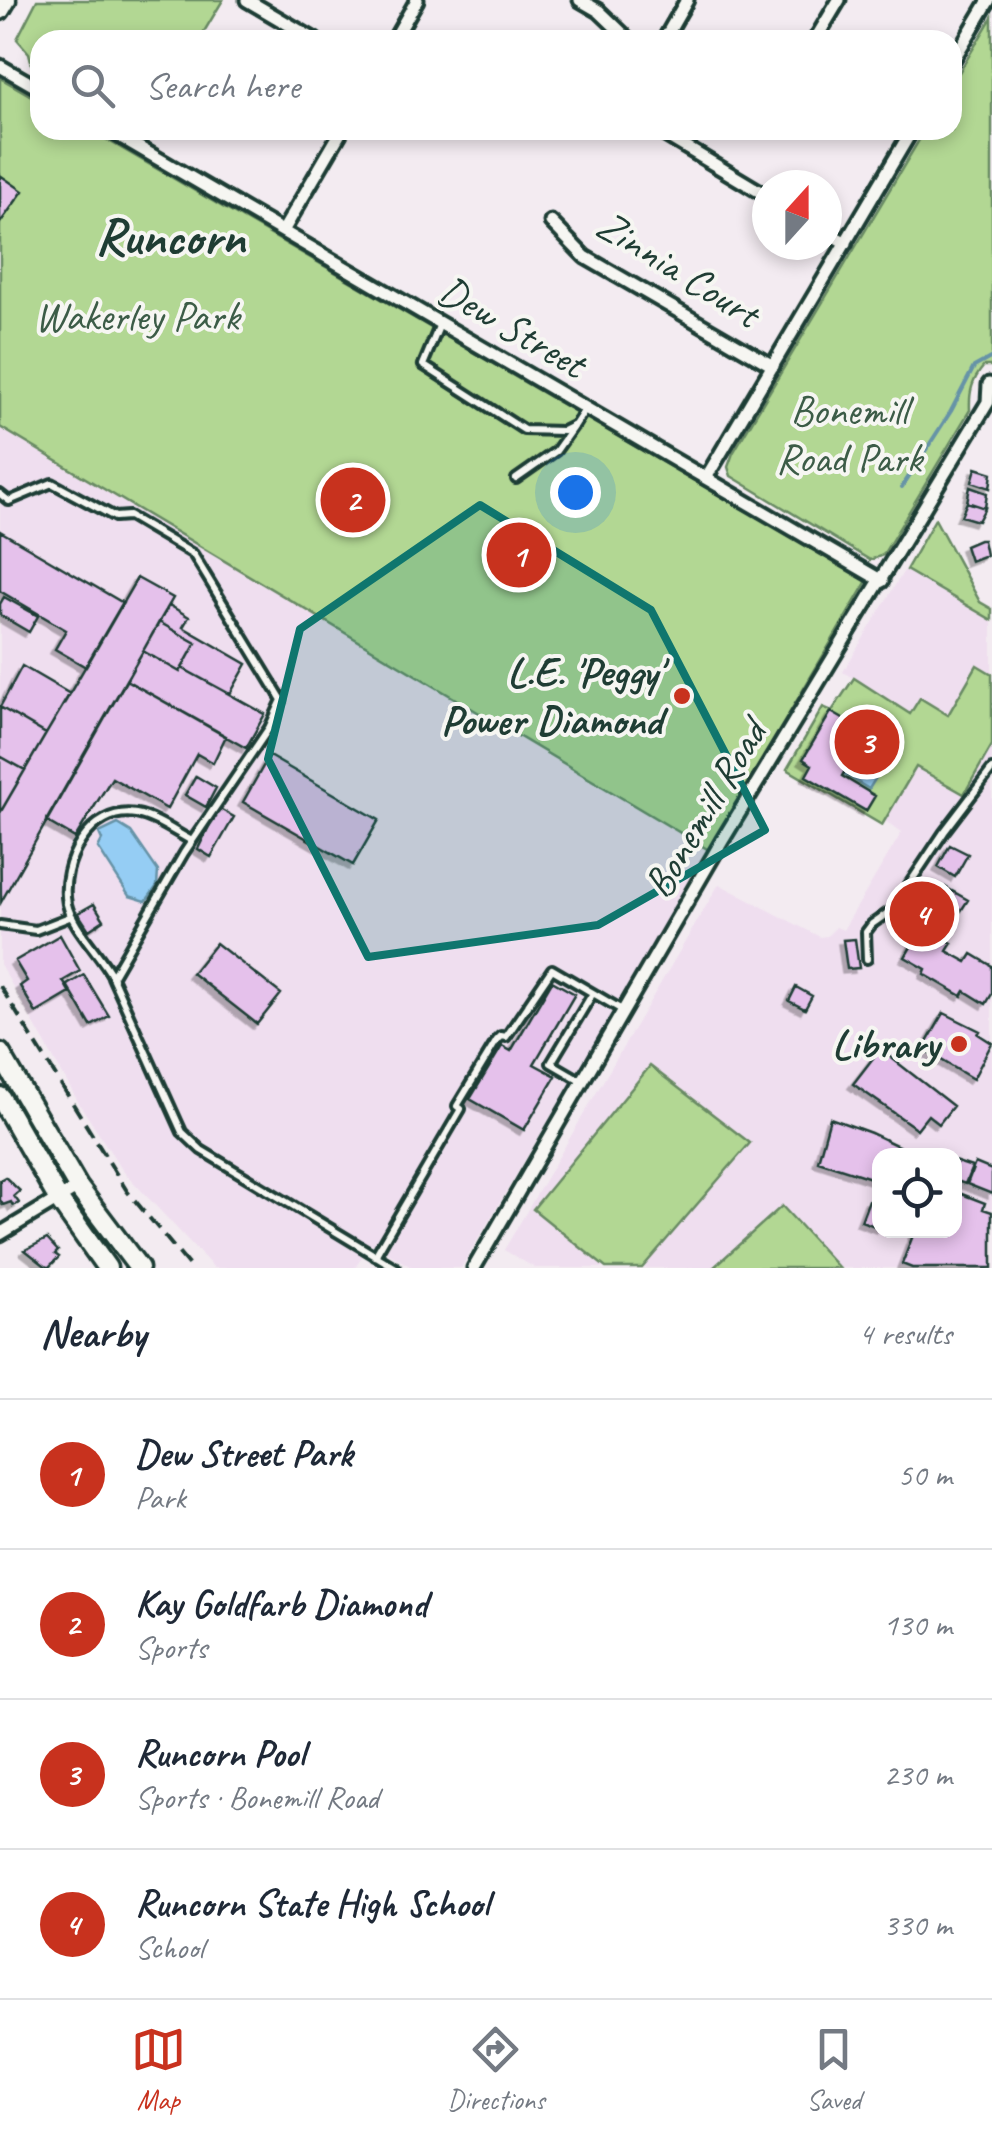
<!DOCTYPE html>
<meta charset="utf-8">
<style>
:root{--surface:#fff;--page:#f2f2f3;--text:#1f2937;--muted:#747a83;--line:#e0e1e3;--accent:#c8321e}
body{margin:0;font-family:Caveat,sans-serif;background:var(--page);color:var(--text)}
.controls{position:absolute;right:30px;bottom:30px;display:grid;overflow:hidden;border-radius:20px;box-shadow:0 5px 15px #0003}
.controls button{width:90px;height:90px;display:grid;place-items:center;padding:0;border:0;border-bottom:2px solid var(--line);background:var(--surface);color:var(--text);font:50px sans-serif}
.compass{position:absolute;left:752px;top:170px;width:90px;height:90px;border-radius:50%;background:var(--surface);box-shadow:0 5px 15px #0003;rotate:21deg}
.you{position:absolute;left:575px;top:492px;width:35px;height:35px;margin:-25px;border:8px solid #fff;border-radius:50%;background:#1a73e8;box-shadow:0 0 0 15px #1a73e833}
.badge{display:grid;place-items:center;width:65px;height:65px;border-radius:50%;background:var(--accent);color:#fff;font-size:32px;font-weight:700}
.pin{position:absolute;translate:-50% -50%;border:5px solid #fff;box-shadow:0 2px 10px #0006}
.list{margin:0;padding:0;list-style:none}
h2{display:flex;justify-content:space-between;align-items:center;height:130px;margin:0;padding:0 40px;font-size:42px}
h2 small{font-size:32px;font-weight:400;color:var(--muted)}
.list li{display:grid;grid-template-columns:65px 1fr auto;gap:30px;align-items:center;box-sizing:border-box;height:150px;padding:0 40px;border-top:2px solid var(--line)}
.list b{display:block;font-size:38px;white-space:nowrap}
.list p{margin:0;font-size:32px;white-space:nowrap;color:var(--muted)}
.list em{font-size:32px;font-style:normal;color:var(--muted)}
.icon{flex:none;width:55px;height:55px;fill:none;stroke:currentColor;stroke-width:2;stroke-linecap:round;stroke-linejoin:round}
.map{position:relative;flex:none;width:992px;height:1268px;overflow:hidden}
.search{position:absolute;background:var(--surface);box-shadow:0 5px 15px #0003;left:30px;right:30px;top:30px;height:110px;display:flex;align-items:center;gap:25px;box-sizing:border-box;padding:0 35px;border-radius:30px;color:var(--muted);font-size:38px}
.sheet{height:730px;background:var(--surface)}
nav{display:flex;justify-content:space-around;align-items:center;box-sizing:border-box;height:140px;border-top:2px solid var(--line);background:var(--surface);font-size:28px;color:var(--muted)}
nav a{display:grid;justify-items:center;gap:5px}
nav .on{color:var(--accent)}
.map>svg:first-child{display:block}
.built{fill:#efdeef;fill-rule:evenodd}
.green{fill:#b2d793;stroke:#688a64;stroke-width:2.5}
.water{fill:#95cdf4;stroke:#6693a7;stroke-width:2.5}
.lines{fill:none;stroke-linecap:round;stroke-linejoin:round}
.stream{stroke:#6693a7;stroke-width:4}
.building{fill:#e5c1eb;stroke:#1f3d34;stroke-width:2.5;filter:url(#shadow)}
.lane-casing{stroke:#1f3d34;stroke-width:14}
.street-casing{stroke:#1f3d34;stroke-width:19}
.secondary-casing{stroke:#1f3d34;stroke-width:25}
.lane{stroke:#f6f6f2;stroke-width:6}
.street{stroke:#f6f6f2;stroke-width:11}
.secondary{stroke:#f6f6f2;stroke-width:18}
.rail{stroke:#1f3d34;stroke-width:4;stroke-dasharray:15 8;stroke-linecap:butt}
.marked{fill:#0f766e;fill-opacity:0.2;stroke:#0f766e;stroke-width:8;stroke-linejoin:round}
.poi-dot{fill:#c8321e;stroke:#f6f6f2;stroke-width:4}
.labels{text-anchor:middle;dominant-baseline:central;stroke-width:8;stroke-linejoin:round;paint-order:stroke}
.street-label{font-size:42px;fill:#1f3d34;stroke:#f6f6f2}
.park-label{font-size:42px;fill:#3c5c47;stroke:#f6f6f2}
.poi-label{font-size:42px;font-weight:bold;fill:#1f3d34;stroke:#f6f6f2;text-anchor:end}
.district-label{font-size:52px;font-weight:bold;fill:#1f3d34;stroke:#f6f6f2}
</style>
<div class="map">
<svg width="992" height="1268" viewBox="0 0 992 1268">
<defs>
<filter id="shadow"><feDropShadow dx="-4.5" dy="4.5" stdDeviation="0" flood-color="#0004"/></filter>
</defs>
<rect width="100%" height="100%" fill="#f3ebf1"/>
<filter id="ink" filterUnits="userSpaceOnUse"><feTurbulence type="fractalNoise" baseFrequency=".01" numOctaves="2"/><feDisplacementMap in="SourceGraphic" scale="20" xChannelSelector="R" yChannelSelector="G"/><feConvolveMatrix kernelMatrix="1 2 1 2 8 2 1 2 1" color-interpolation-filters="sRGB"/></filter>
<g filter="url(#ink)">
<path class="built" d="M 0,427 L 709,850 L 461,1268 L 413,1268 L 371,1243 L 355,1268 L 214,1268 L 123,1171 L 80,1105 L 0,964 Z
M 905,569 L 992,620 L 992,1268 L 535,1268 L 504,1250 L 719,884 L 820,937 L 827,936 L 836,927 L 843,930 L 902,832 L 885,821 L 947,714 L 911,714 L 843,672 ZM 880,1156 L 954,1156 L 954,1230 L 880,1230 Z"/>
<path class="green" d="M 37,0 L 223,0 L 199,40 L 40,40 L 40,70 L 32,65 L 29,53 L 17,39 Z
M 992,17 L 992,366 L 984,366 C 972,380 969,392 970,410 L 883,555 L 870,560 L 731,476 L 728,467 L 733,453 L 925,130 L 952,130 L 952,84 Z
M 0,78 L 40,101 L 40,130 L 90,130 L 867,581 L 709,850 L 0,427 Z
M 935,519 L 980,602 L 992,609 L 992,620 L 906,570 Z
M 977,665 L 992,674 L 992,745 L 964,794 L 916,767 L 882,825 L 787,769 L 823,707 L 832,711 L 854,678 L 910,714 L 920,698 L 948,715 Z
M 650,1066 L 750,1143 L 642,1268 L 606,1268 L 533,1209 Z
M 782,1206 L 839,1268 L 713,1268 Z"/>
<path class="water" d="M 866,738 L 891,753 L 869,789 L 844,774 Z
M 118,824 L 131,832 L 158,871 L 157,886 L 146,901 L 129,896 L 98,848 L 102,840 L 99,833 Z"/>
<g class="lines">
<path class="stream" d="M 902,487 L 951,411 L 974,367 L 992,357"/>
</g>
<path class="building" d="M 0,175 L 23,191 L 0,223 Z
M 976,468 L 992,473 L 990,488 L 972,482 Z
M 970,487 L 987,493 L 985,508 L 967,502 Z
M 967,502 L 985,508 L 978,521 L 961,516 Z
M 0,531 L 123,603 L 86,667 L 55,649 L 66,630 L 0,591 Z
M 979,540 L 983,540 L 986,555 L 970,561 L 965,546 Z
M 137,578 L 173,598 L 1,902 L 0,813 Z
M 4,597 L 38,616 L 29,632 L 0,615 L 0,604 Z
M 169,605 L 189,617 L 183,627 L 247,664 L 230,694 L 182,668 L 196,643 L 159,622 Z
M 159,622 L 196,643 L 180,672 L 143,651 Z
M 143,651 L 180,672 L 182,668 L 265,714 L 246,748 L 126,680 Z
M 22,666 L 70,694 L 46,734 L 0,707 Z
M 126,680 L 226,736 L 213,763 L 197,754 L 167,809 L 112,778 L 75,838 L 46,821 Z
M 0,707 L 46,734 L 25,770 L 0,756 Z
M 831,712 L 867,733 L 842,776 L 875,796 L 866,811 L 806,776 L 812,765 L 803,759 Z
M 0,756 L 25,770 L 0,813 Z
M 269,756 L 379,820 L 353,865 L 243,802 Z
M 196,776 L 216,788 L 206,807 L 185,795 Z
M 218,808 L 234,817 L 211,857 L 198,849 Z
M 950,845 L 968,854 L 955,877 L 938,867 Z
M 945,887 L 968,900 L 957,917 L 935,904 Z
M 94,904 L 104,920 L 89,930 L 78,913 Z
M 923,926 L 952,943 L 947,951 L 967,962 L 972,954 L 992,966 L 992,994 L 986,1004 L 965,991 L 962,996 L 924,974 L 926,969 L 905,957 Z
M 60,935 L 80,971 L 63,981 L 70,993 L 36,1013 L 20,986 L 27,981 L 15,961 Z
M 855,939 L 859,968 L 847,969 L 843,940 Z
M 216,943 L 281,994 L 257,1024 L 192,973 Z
M 84,975 L 109,1016 L 91,1026 L 67,985 Z
M 552,981 L 575,994 L 534,1064 L 556,1076 L 524,1130 L 470,1099 L 502,1046 L 511,1051 Z
M 796,987 L 812,996 L 805,1009 L 789,1001 Z
M 944,1013 L 980,1031 L 978,1034 L 992,1043 L 973,1079 L 923,1049 Z
M 880,1049 L 953,1106 L 939,1124 L 928,1115 L 917,1129 L 853,1084 Z
M 830,1118 L 871,1133 L 919,1156 L 880,1156 L 880,1181 L 818,1161 Z
M 954,1161 L 972,1167 L 965,1184 L 954,1180 Z
M 975,1163 L 992,1170 L 992,1194 L 967,1184 Z
M 5,1177 L 20,1191 L 14,1196 L 19,1203 L 13,1206 L 11,1202 L 3,1205 L 0,1200 L 0,1180 Z
M 954,1191 L 985,1203 L 983,1209 L 992,1212 L 992,1268 L 912,1268 L 902,1264 L 915,1230 L 954,1230 Z
M 869,1200 L 880,1204 L 880,1228 L 861,1221 Z
M 47,1239 L 58,1251 L 55,1254 L 59,1257 L 48,1268 L 25,1250 Z"/>
<g class="lines">
<g class="lane-casing">
<path id="lane" d="M 440,324 L 423,365 L 524,430 L 563,431 L 575,425 L 586,408
M 516,479 L 556,451 L 573,427
M 0,494 L 9,501 L 52,483 L 115,517 L 129,516 L 193,554 L 282,700 L 269,728 L 184,853 L 112,977 L 182,1132 L 201,1150 L 396,1268
M 0,925 L 36,930 L 72,916
M 867,959 L 866,932 L 872,924 L 892,910 L 944,832 L 992,769
M 112,976 C 100,954 72,927 67,904 C 59,864 90,806 136,814 C 154,817 175,832 192,841
M 582,1081 L 551,1063 L 593,993 L 622,1010
M 375,1256 L 461,1109 L 457,1106 L 497,1040 L 501,1036 L 506,1037 L 552,969 L 593,993"/>
</g>
<g class="street-casing">
<path id="street" d="M 247,0 L 315,40
M 580,0 L 599,11 L 624,35
M 394,40 L 417,0
M 664,40 L 687,0
M 815,40 L 839,0
M 952,62 L 989,0
M 0,66 L 40,89
M 109,130 L 882,581
M 657,130 L 767,196
M 551,222 L 585,257 L 773,366
M 283,231 L 342,130
M 827,232 L 846,243
M 706,478 L 912,130
M 0,1234 L 78,1187
M 474,1268 L 722,841 L 988,402 L 989,384"/>
</g>
<g class="secondary-casing">
<path id="secondary" d="M 0,10 L 6,0
M 0,1053 L 78,1187 L 139,1268
M 0,1097 L 59,1200 L 107,1268"/>
</g>
<use href="#lane" class="lane"/>
<use href="#street" class="street"/>
<use href="#secondary" class="secondary"/>
<path class="rail" d="M 0,986 L 127,1191 L 191,1268"/>
</g>
</g>
<path class="marked" d="M 480,505 L 651,610 L 765,830 L 598,925 L 368,957 L 268,759 L 300,629 Z"/>
<g class="poi-dot">
<circle cx="682" cy="696" r="10"/>
<circle cx="959" cy="1044" r="10"/>
</g>
<g class="labels">
<g class="street-label">
<text transform="translate(678 269) rotate(32)">Zinnia Court</text>
<text transform="translate(512 327) rotate(30)">Dew Street</text>
<text transform="translate(705 809) rotate(-59)">Bonemill Road</text>
</g>
<g class="park-label">
<text x="137" y="316">Wakerley Park</text>
<text x="849" y="410">Bonemill<tspan x="849" dy="48">Road Park</tspan></text>
</g>
<g class="poi-label">
<text x="662" y="672">L.E. 'Peggy'<tspan x="662" dy="48">Power Diamond</tspan></text>
<text x="939" y="1044">Library</text>
</g>
<g class="district-label">
<text x="170" y="237">Runcorn</text>
</g>
</g>
</svg>
<div class="controls">
<button><svg class="icon" aria-label="locate" viewBox="0 0 24 24"><circle cx="12" cy="12" r="6"/><path d="M12 2v4M12 18v4M2 12h4M18 12h4"/></svg></button>
</div>
<svg class="compass" viewBox="-18 -18 36 36"><path d="M0-13l5 13h-10z" fill="#e53935"/><path d="M0 13l5-13h-10z" fill="#747a83"/></svg>
<div class="you"></div>
<div class="pin badge" style="left:519px;top:555px">1</div>
<div class="pin badge" style="left:353px;top:500px">2</div>
<div class="pin badge" style="left:867px;top:742px">3</div>
<div class="pin badge" style="left:922px;top:914px">4</div>
<div class="search"><svg class="icon" aria-label="search" viewBox="0 0 24 24"><circle cx="10" cy="10" r="6"/><path d="M15 15l6 6"/></svg>Search here</div>
</div>
<section class="sheet">
<h2>Nearby<small>4 results</small></h2>
<ul class="list">
<li><span class="badge">1</span><div><b>Dew Street Park</b><p>Park</p></div><em>50 m</em></li>
<li><span class="badge">2</span><div><b>Kay Goldfarb Diamond</b><p>Sports</p></div><em>130 m</em></li>
<li><span class="badge">3</span><div><b>Runcorn Pool</b><p>Sports · Bonemill Road</p></div><em>230 m</em></li>
<li><span class="badge">4</span><div><b>Runcorn State High School</b><p>School</p></div><em>330 m</em></li>
</ul>
</section>
<nav>
<a class="on"><svg class="icon" aria-label="map" viewBox="0 0 24 24"><path d="M3 6l6-2 6 2 6-2v14l-6 2-6-2-6 2zM9 4v14M15 6v14"/></svg>Map</a>
<a><svg class="icon" aria-label="directions" viewBox="0 0 24 24"><path d="M12 3l9 9-9 9-9-9zM9 14v-3h6M13 9l2 2-2 2"/></svg>Directions</a>
<a><svg class="icon" aria-label="saved" viewBox="0 0 24 24"><path d="M7 4h10v16l-5-4-5 4z"/></svg>Saved</a>
</nav>
